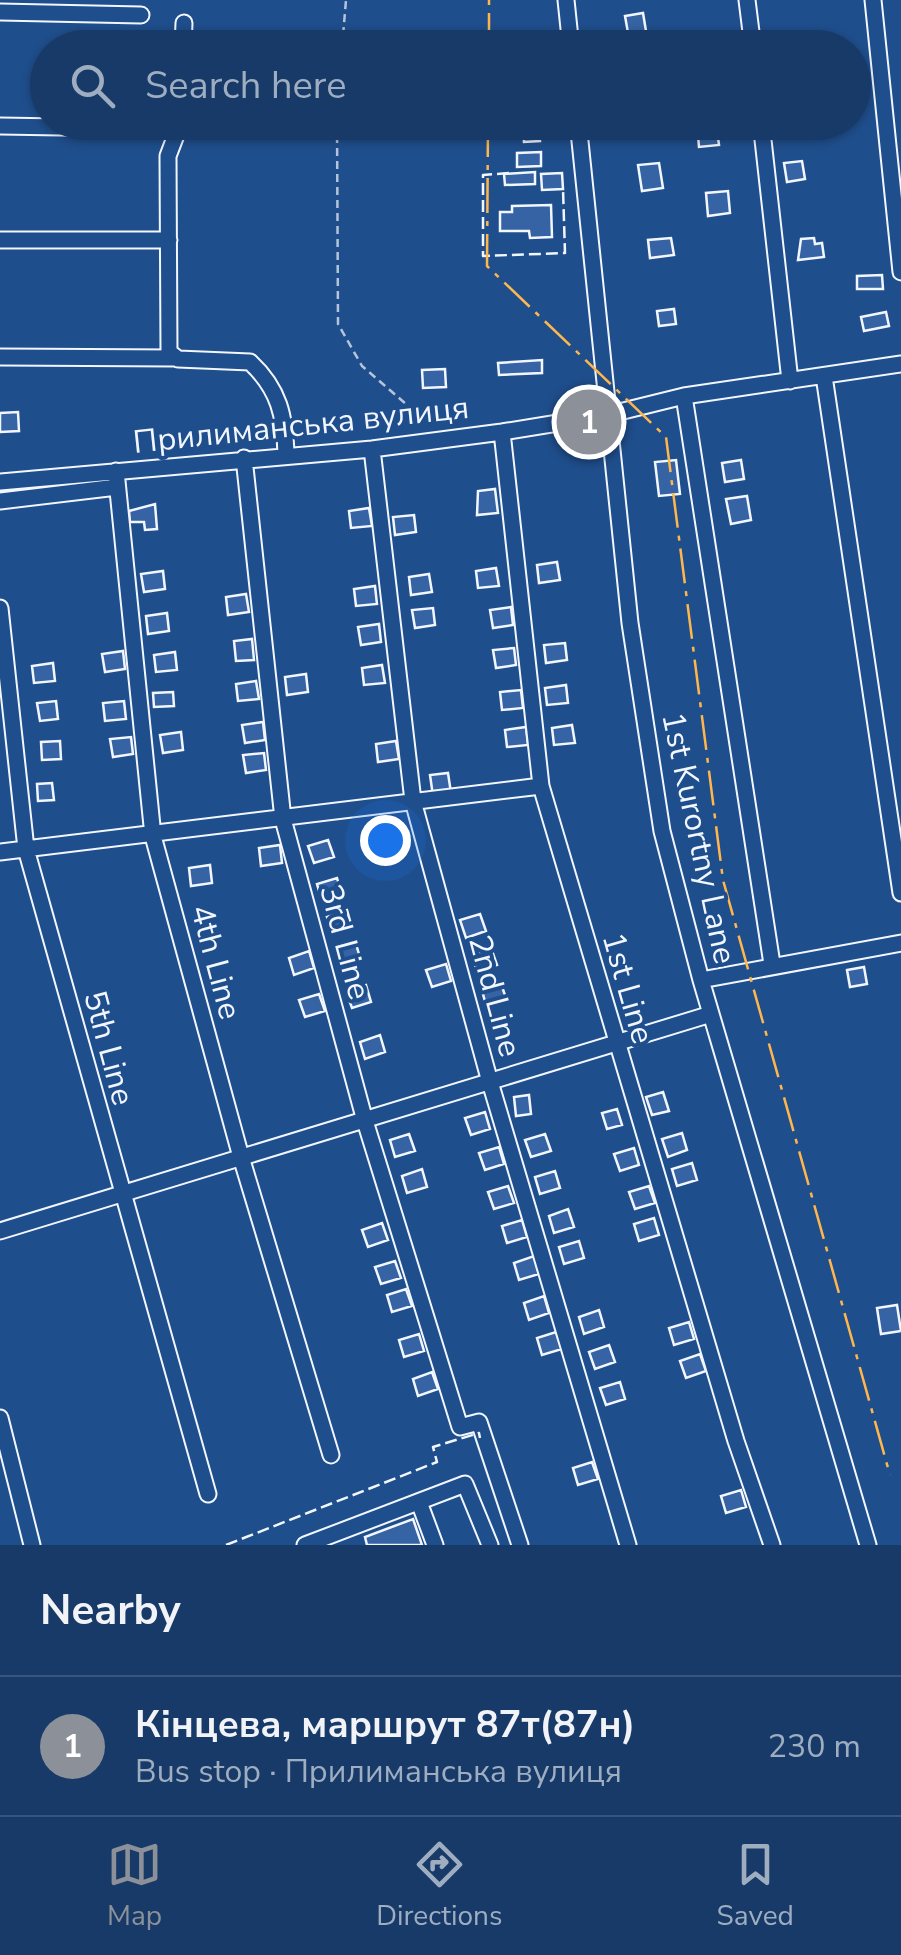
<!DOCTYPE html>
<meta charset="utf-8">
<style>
:root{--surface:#173a69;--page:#20416f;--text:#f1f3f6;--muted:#9eadc0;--line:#36547d;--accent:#8c9099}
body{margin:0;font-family:"Nunito Sans",sans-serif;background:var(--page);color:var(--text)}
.you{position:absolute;left:385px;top:840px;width:35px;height:35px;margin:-25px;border:8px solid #fff;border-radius:50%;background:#1a73e8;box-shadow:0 0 0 15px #1a73e833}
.badge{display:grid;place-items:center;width:65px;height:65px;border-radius:50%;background:var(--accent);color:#fff;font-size:32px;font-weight:700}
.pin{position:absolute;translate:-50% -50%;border:5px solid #fff;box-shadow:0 2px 10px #0006}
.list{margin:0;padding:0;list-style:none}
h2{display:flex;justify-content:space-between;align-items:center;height:130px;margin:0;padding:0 40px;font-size:42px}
h2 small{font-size:32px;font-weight:400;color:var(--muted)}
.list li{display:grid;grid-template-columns:65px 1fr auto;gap:30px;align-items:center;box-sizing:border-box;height:140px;padding:0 40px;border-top:2px solid var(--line)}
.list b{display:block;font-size:38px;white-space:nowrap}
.list p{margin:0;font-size:32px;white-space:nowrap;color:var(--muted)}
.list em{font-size:32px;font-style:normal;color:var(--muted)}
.icon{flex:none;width:55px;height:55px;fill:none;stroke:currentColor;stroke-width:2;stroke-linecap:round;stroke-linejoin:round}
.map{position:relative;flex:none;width:901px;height:1545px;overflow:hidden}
.search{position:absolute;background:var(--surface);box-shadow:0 2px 8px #0004;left:30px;right:30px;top:30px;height:110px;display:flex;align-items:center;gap:25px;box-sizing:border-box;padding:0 35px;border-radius:55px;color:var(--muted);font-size:38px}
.sheet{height:270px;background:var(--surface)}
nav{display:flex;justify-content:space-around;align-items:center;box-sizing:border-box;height:140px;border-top:2px solid var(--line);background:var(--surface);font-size:28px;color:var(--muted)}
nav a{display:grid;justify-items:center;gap:5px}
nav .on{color:var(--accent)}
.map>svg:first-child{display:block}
.building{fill:#3563a3;stroke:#f2f6ff;stroke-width:2.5}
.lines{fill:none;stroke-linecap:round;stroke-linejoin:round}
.minor-casing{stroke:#f2f6ff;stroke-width:19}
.path{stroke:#b3c4dc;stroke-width:2.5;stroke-dasharray:8 5;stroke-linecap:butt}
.minor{stroke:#1f4e8c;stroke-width:15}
.fence{stroke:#f2f6ff;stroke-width:2.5;stroke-dasharray:12 5;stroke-linecap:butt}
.power{stroke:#ffb74d;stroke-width:2.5;stroke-dasharray:35 8 5 8;stroke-linecap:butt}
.labels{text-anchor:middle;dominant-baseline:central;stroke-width:8;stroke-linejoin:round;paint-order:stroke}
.street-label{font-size:32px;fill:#f2f6ff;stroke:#1f4e8c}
</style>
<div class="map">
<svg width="901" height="1545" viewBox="0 0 901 1545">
<rect width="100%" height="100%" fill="#1f4e8c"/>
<path class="building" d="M 643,13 L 646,31 L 628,33 L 625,16 Z
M 735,32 L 738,48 L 717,48 L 715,35 Z
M 716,122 L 719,145 L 699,147 L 697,123 Z
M 539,124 L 540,141 L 524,142 L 523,125 Z
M 541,152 L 541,166 L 517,167 L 517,153 Z
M 802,161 L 805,179 L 787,182 L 784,163 Z
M 659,163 L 663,188 L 642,191 L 638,165 Z
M 535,172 L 535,184 L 505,185 L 504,174 Z
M 562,173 L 563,189 L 542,190 L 541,174 Z
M 728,191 L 730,213 L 708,216 L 706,193 Z
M 551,205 L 552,237 L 530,238 L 529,231 L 500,231 L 500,212 L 512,212 L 512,206 Z
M 671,238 L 674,255 L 650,258 L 648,240 Z
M 814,238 L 815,244 L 822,243 L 824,257 L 798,260 L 801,239 Z
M 882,275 L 883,289 L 857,289 L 857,276 Z
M 674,309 L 676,324 L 659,326 L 657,311 Z
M 886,312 L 889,326 L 864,331 L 861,317 Z
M 542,360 L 542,373 L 499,375 L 498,363 Z
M 445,369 L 446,387 L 423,388 L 422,370 Z
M 18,412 L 19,431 L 0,432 L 0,413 Z
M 676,460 L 680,494 L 659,496 L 655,462 Z
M 741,460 L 744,479 L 725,482 L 722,463 Z
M 495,489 L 498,513 L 477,515 L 478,491 Z
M 747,496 L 751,520 L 731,524 L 726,499 Z
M 155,504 L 157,529 L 145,530 L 144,522 L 130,522 L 129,511 Z
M 369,508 L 372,526 L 351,528 L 349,511 Z
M 414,515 L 416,532 L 395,535 L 393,517 Z
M 557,562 L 560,580 L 539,583 L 537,565 Z
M 496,568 L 499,586 L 478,588 L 476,571 Z
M 163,571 L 165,589 L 144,592 L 141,574 Z
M 429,574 L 432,592 L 411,595 L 409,577 Z
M 375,586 L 377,604 L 356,606 L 354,589 Z
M 246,594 L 249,612 L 228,615 L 226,597 Z
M 511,607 L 513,625 L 493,628 L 490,610 Z
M 433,608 L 435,625 L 415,628 L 412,610 Z
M 167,613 L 169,631 L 148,634 L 146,616 Z
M 379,624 L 381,642 L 361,645 L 358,627 Z
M 252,639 L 254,660 L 236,661 L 234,641 Z
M 565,643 L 567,660 L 546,663 L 544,645 Z
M 514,648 L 516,665 L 496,668 L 493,650 Z
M 123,651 L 125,669 L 105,672 L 102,654 Z
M 175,652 L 177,670 L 156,672 L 154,655 Z
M 53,663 L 55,681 L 34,683 L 32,666 Z
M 382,665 L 385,683 L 364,685 L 362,668 Z
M 306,674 L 308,692 L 287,695 L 285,677 Z
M 256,681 L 259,699 L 238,701 L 236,684 Z
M 566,685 L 568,703 L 547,705 L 545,688 Z
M 521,690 L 523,708 L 502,710 L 500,692 Z
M 173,692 L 174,706 L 154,707 L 153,693 Z
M 56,701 L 58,719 L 40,721 L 37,703 Z
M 124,701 L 126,719 L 105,721 L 103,703 Z
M 263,722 L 265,740 L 245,743 L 242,725 Z
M 572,725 L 575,743 L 554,745 L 552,728 Z
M 526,727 L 528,745 L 507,747 L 505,730 Z
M 181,732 L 183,750 L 163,753 L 160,735 Z
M 131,737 L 133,754 L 113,757 L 110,739 Z
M 60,741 L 61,759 L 42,760 L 41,742 Z
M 396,741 L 399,759 L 378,762 L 376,744 Z
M 264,753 L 266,770 L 246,773 L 243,755 Z
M 448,773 L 451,793 L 433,796 L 430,775 Z
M 52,783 L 54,800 L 38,801 L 37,784 Z
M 328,840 L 334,857 L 314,863 L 308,846 Z
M 280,845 L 282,863 L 261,866 L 259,848 Z
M 210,865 L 212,883 L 191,886 L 189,868 Z
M 337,878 L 342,895 L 322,901 L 317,884 Z
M 347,910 L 352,928 L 333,934 L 327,917 Z
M 480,914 L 486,931 L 466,938 L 460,920 Z
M 356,944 L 361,961 L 341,967 L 336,950 Z
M 491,948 L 497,965 L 477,971 L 471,954 Z
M 309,951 L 314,968 L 294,975 L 289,958 Z
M 446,964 L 451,981 L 432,987 L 426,970 Z
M 864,967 L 867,984 L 850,987 L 847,970 Z
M 500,981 L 506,998 L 486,1005 L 481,987 Z
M 366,985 L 371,1002 L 352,1008 L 346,991 Z
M 319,994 L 325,1011 L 305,1017 L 299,1000 Z
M 380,1035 L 385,1052 L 365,1059 L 360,1042 Z
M 663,1092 L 669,1111 L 652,1115 L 646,1097 Z
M 529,1095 L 531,1114 L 516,1116 L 514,1097 Z
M 617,1109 L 622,1125 L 607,1129 L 602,1113 Z
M 485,1112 L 490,1129 L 471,1135 L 465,1118 Z
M 682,1133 L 687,1150 L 668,1157 L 662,1139 Z
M 409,1134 L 415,1151 L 395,1157 L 390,1140 Z
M 545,1134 L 551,1151 L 531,1157 L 525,1140 Z
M 499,1147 L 504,1164 L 485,1170 L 479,1153 Z
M 634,1148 L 639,1165 L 620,1171 L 614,1154 Z
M 692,1163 L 697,1180 L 677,1186 L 672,1169 Z
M 422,1169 L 427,1187 L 407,1193 L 402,1176 Z
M 555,1171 L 560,1188 L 540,1194 L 535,1177 Z
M 508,1186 L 514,1203 L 494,1209 L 488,1192 Z
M 649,1186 L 655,1203 L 635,1209 L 629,1192 Z
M 568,1209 L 574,1227 L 554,1233 L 549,1216 Z
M 654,1218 L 659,1235 L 639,1241 L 634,1224 Z
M 522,1220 L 527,1237 L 507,1243 L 502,1226 Z
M 382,1223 L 388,1240 L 368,1247 L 362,1230 Z
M 579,1241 L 584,1258 L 564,1264 L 559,1247 Z
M 534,1256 L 539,1274 L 519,1280 L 514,1263 Z
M 395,1261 L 401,1278 L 381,1284 L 375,1267 Z
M 406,1289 L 412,1306 L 392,1312 L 387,1295 Z
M 544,1296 L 549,1313 L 529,1320 L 524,1303 Z
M 897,1305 L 901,1331 L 881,1334 L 877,1308 Z
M 599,1310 L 604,1327 L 584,1334 L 579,1317 Z
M 689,1322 L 694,1339 L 674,1345 L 669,1328 Z
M 556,1332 L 562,1349 L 542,1355 L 537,1338 Z
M 419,1334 L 424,1351 L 404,1357 L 399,1340 Z
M 609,1345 L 615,1362 L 595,1369 L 589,1352 Z
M 700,1354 L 706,1371 L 686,1378 L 680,1361 Z
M 432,1372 L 438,1389 L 418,1396 L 413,1379 Z
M 620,1382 L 625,1399 L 606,1405 L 600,1388 Z
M 592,1462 L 598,1479 L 578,1485 L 573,1468 Z
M 741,1490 L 746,1507 L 726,1513 L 721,1496 Z
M 413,1519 L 422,1545 L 367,1545 L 365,1537 Z"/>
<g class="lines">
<g class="minor-casing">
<path id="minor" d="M 566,0 L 571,48
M 747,0 L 753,48
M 873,0 L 901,272
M 0,12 L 141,15
M 183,48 L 184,23
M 181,122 L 168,156 L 169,352 L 178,359 L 250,362 C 279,389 285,416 286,455
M 578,122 L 630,623 L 662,831 L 701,980 L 868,1545
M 761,122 L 790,381
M 0,126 L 181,129
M 0,240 L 169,240
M 0,357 L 175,358
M 824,376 L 901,893
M 684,396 L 772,964
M 502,432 L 541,786 L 736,1441 L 772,1545
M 372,449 L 413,801 L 490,1082 L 628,1545
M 244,458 L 283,819 L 365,1121 L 460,1427 L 479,1422 L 520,1545
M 116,471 L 153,836 L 241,1157 L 331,1455
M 0,482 L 372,449 L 502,432 L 607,415 L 684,396 L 901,364
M 0,501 L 117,487
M 0,608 L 26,849 L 208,1494
M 0,852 L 541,786
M 701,980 L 901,943
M 0,1231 L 711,1014
M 0,1418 L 32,1545
M 419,1502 L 435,1545
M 305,1545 L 465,1484 L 490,1545"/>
</g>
<path class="path" d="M 342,48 L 346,0
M 337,122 L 338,324 L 362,366 L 421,417 L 456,423"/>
<use href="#minor" class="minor"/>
<path class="fence" d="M 509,173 L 483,175 L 483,256 L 565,253 L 563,189
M 226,1545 L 437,1462 L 433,1447 L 479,1433 L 480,1438"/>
<path class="power" d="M 489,48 L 489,0
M 488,122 L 487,266 L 666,437 L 723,880 L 890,1475"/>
</g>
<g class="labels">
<g class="street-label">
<text transform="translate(301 425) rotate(-6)">Прилиманська вулиця</text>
<text transform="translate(699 838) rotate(78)">1st Kurortny Lane</text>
<text transform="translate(345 942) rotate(75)">3rd Line</text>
<text transform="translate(216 962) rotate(75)">4th Line</text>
<text transform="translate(628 988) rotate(74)">1st Line</text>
<text transform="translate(495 996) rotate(75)">2nd Line</text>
<text transform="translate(109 1048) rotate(75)">5th Line</text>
</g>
</g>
</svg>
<div class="you"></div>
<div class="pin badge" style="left:589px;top:422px">1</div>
<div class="search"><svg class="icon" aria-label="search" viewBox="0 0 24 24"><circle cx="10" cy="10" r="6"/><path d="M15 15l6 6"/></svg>Search here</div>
</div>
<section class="sheet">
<h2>Nearby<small></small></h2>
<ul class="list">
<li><span class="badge">1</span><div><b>Кінцева, маршрут 87т(87н)</b><p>Bus stop · Прилиманська вулиця</p></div><em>230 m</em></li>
</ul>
</section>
<nav>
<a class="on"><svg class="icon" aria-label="map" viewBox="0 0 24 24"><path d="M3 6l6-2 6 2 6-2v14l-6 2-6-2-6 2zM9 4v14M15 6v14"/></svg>Map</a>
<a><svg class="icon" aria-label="directions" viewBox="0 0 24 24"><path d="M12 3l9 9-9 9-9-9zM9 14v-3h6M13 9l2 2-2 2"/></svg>Directions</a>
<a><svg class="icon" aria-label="saved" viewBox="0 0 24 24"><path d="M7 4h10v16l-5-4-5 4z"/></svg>Saved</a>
</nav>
